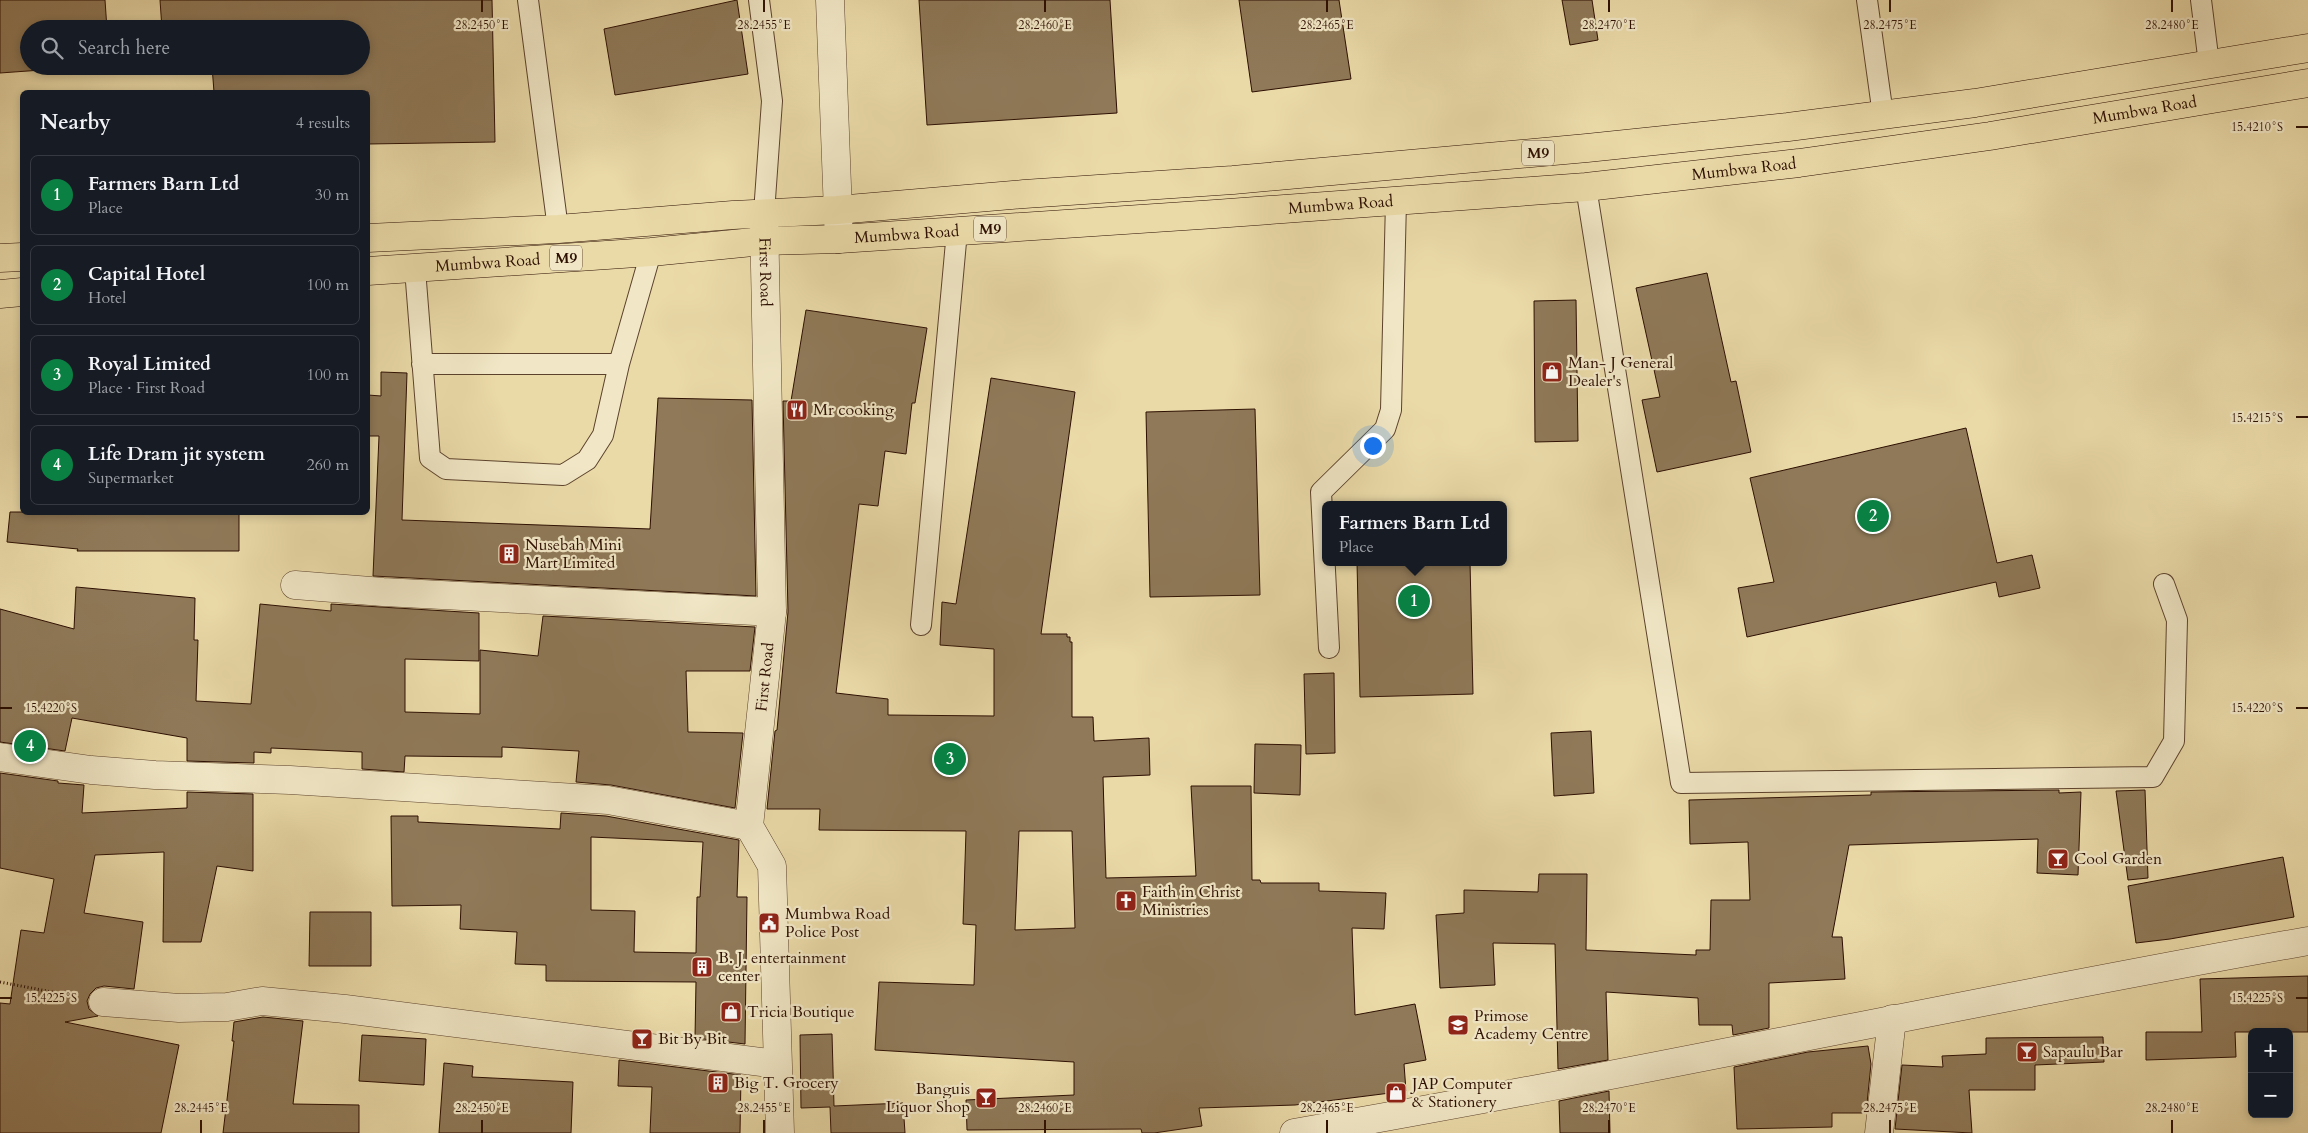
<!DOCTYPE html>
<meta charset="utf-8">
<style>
:root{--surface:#171b24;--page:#20242c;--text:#f1f3f6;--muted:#9ea1a6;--line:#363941;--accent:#0b8043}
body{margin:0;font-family:Cardo,serif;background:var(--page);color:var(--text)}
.controls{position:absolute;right:15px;bottom:15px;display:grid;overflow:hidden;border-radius:8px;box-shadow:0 2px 8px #0003}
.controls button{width:45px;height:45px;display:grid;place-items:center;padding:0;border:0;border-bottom:1px solid var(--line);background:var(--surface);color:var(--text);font:25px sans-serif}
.you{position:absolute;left:1372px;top:445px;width:18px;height:18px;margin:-12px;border:4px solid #fff;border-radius:50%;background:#1a73e8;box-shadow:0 0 0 8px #1a73e833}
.badge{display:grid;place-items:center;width:32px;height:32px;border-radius:50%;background:var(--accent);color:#fff;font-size:16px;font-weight:700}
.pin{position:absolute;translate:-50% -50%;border:2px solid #fff;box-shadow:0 1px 5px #0006}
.popup{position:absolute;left:1322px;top:501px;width:185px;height:65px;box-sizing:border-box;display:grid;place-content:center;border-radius:8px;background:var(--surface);filter:drop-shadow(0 1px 4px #0005);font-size:16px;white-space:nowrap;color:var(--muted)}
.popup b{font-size:19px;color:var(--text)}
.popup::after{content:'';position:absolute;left:50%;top:100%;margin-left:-10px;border:10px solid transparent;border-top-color:var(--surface)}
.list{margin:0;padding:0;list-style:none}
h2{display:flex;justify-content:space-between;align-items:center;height:65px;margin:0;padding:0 20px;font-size:21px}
h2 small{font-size:16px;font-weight:400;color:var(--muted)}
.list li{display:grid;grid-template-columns:32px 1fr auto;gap:15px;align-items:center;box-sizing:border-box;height:80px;margin:0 10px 10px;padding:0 10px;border:1px solid var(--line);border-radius:8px}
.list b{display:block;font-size:19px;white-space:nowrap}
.list p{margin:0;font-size:16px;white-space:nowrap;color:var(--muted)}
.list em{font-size:16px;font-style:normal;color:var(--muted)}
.icon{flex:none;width:28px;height:28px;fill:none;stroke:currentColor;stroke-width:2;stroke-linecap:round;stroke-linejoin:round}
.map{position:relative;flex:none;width:2308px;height:1133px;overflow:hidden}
.search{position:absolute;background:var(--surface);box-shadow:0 2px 8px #0003;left:20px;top:20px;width:350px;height:55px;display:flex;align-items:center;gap:12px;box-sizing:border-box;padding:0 18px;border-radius:28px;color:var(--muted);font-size:19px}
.panel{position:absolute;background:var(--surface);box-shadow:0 2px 8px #0003;left:20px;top:90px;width:350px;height:425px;border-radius:8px}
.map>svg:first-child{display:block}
.building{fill:#8f7958;stroke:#2d0f02;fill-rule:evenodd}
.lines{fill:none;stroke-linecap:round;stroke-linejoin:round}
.service-casing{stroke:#5c422c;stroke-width:22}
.minor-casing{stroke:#5c422c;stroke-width:29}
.primary-casing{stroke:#2d0f02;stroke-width:29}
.path{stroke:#2d0f02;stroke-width:3;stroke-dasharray:1 2.5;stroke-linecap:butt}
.service{stroke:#f1e7c6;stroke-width:20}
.minor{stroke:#f1e7c6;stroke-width:28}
.primary{stroke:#eadaa8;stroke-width:28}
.ticks{fill:none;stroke:#2d0f02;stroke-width:2}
.labels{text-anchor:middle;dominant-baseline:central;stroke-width:4.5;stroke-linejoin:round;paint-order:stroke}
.shield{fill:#f1e7c6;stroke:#68503d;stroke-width:1}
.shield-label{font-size:15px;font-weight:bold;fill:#2d0f02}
.street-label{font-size:16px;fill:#2d0f02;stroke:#f1e7c6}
.poi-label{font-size:16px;fill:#2d0f02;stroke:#f1e7c6;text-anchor:start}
.ticks-label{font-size:12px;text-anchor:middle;fill:#2d0f02;stroke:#f1e7c6;stroke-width:4.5;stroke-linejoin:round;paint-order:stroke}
</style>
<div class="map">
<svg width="2308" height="1133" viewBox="0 0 2308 1133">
<rect width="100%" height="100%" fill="#eadaa8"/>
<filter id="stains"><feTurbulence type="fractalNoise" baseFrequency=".004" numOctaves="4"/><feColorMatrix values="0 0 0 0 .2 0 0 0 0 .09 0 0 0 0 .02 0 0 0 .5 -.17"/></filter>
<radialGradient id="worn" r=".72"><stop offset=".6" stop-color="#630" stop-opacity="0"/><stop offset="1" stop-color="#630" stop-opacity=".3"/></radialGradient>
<path class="building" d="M 0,0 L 105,0 L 107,29 L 29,29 L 29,66 L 97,66 L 0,73 Z
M 160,0 L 492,0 L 495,142 L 368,144 L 368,92 L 214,92 L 212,66 L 361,66 L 361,29 L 162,29 Z
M 737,0 L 748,74 L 615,95 L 604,29 Z
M 919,0 L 1110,0 L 1117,113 L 927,125 Z
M 1239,0 L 1339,0 L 1351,79 L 1252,92 Z
M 1562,0 L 1592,0 L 1598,40 L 1570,45 Z
M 1707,273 L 1731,382 L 1736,381 L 1751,452 L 1657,472 L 1642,400 L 1660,397 L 1636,288 Z
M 1576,300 L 1578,441 L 1535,442 L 1534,301 Z
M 806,310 L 927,328 L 915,403 L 912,403 L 906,454 L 885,451 L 878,506 L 859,504 L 836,693 L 888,699 L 888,715 L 994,716 L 994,649 L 940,645 L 942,602 L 956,604 L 991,378 L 1075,392 L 1041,634 L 1067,634 L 1067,637 L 1070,637 L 1070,642 L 1072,642 L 1072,717 L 1093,717 L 1094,741 L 1149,738 L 1150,775 L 1103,777 L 1106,878 L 1196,876 L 1191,786 L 1251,786 L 1252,880 L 1260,880 L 1261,883 L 1319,883 L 1319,891 L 1386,893 L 1384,929 L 1352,928 L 1355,1015 L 1415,1004 L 1426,1060 L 1404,1064 L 1406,1091 L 1295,1105 L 1199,1108 L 1202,1126 L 1154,1133 L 1142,1133 L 1141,1129 L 967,1130 L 966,1100 L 1074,1095 L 1074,1062 L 875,1050 L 879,982 L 974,985 L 976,925 L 963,924 L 966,831 L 819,830 L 820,809 L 767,809 L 775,731 L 777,730 L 788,612 L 783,401 L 791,401 ZM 1019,831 L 1072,831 L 1075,928 L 1015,930 Z
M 381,372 L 407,373 L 402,520 L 650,529 L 658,398 L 752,400 L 756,596 L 373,576 L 379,436 L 368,436 L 368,395 L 381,396 Z
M 1255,409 L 1260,595 L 1150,597 L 1146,412 Z
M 1966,428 L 1997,563 L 2032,555 L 2040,588 L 1999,597 L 1996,582 L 1747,637 L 1738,588 L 1774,582 L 1750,478 Z
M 10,512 L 239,512 L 239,551 L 77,551 L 78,549 L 7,542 Z
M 1357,562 L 1470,562 L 1473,694 L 1360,697 Z
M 76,587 L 195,598 L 194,640 L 198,640 L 196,701 L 251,704 L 260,604 L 331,611 L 331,604 L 479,613 L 479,661 L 405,659 L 405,712 L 480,714 L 480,650 L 538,656 L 543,616 L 755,627 L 750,671 L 686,671 L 688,732 L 743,733 L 735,808 L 611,785 L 576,782 L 579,751 L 502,747 L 502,757 L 405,756 L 404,772 L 362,769 L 362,752 L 271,748 L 271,753 L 254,752 L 254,763 L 187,761 L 187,738 L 72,718 L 65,751 L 0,742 L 0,609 L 74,629 Z
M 1334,673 L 1335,753 L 1306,754 L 1304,674 Z
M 1591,731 L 1594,793 L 1554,796 L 1551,733 Z
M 1255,744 L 1301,745 L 1300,795 L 1254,793 Z
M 0,773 L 58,781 L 58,783 L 84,785 L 82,813 L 187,808 L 187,792 L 253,794 L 253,871 L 217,866 L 201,942 L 163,942 L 164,852 L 95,855 L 84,913 L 143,922 L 134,989 L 104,986 L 96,988 L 90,994 L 87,1001 L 89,1009 L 98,1016 L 65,1022 L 179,1045 L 161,1133 L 0,1133 L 0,1003 L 10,1004 L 21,930 L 44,933 L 54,879 L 0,868 Z
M 2059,790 L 2059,793 L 2081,792 L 2078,875 L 2037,873 L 2038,839 L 1849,845 L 1832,937 L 1842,937 L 1845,979 L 1769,983 L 1769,1028 L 1733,1035 L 1732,1025 L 1699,1025 L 1698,998 L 1606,992 L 1608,1060 L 1558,1069 L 1555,944 L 1493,943 L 1495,985 L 1440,988 L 1436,915 L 1464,913 L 1464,890 L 1538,892 L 1539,874 L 1587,874 L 1586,950 L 1696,955 L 1696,950 L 1710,950 L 1711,900 L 1750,900 L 1748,842 L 1690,844 L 1689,800 L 1871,795 L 1871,792 Z
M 2145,790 L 2148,878 L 2128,880 L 2116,791 Z
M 561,813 L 606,816 L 739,840 L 737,897 L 747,897 L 745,1044 L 695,1038 L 696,982 L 546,981 L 546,965 L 515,964 L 517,932 L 460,929 L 461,905 L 392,906 L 391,816 L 418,816 L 418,822 L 560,829 ZM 591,837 L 703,842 L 700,897 L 697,897 L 696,953 L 634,952 L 635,911 L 591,910 Z
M 2283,857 L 2294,917 L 2170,939 L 2136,943 L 2128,886 Z
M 310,912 L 371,912 L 371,966 L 309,966 Z
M 2308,976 L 2308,1032 L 2235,1032 L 2236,1057 L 2146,1060 L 2146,1032 L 2202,1032 L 2200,979 Z
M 263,1017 L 303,1021 L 293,1104 L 359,1105 L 359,1133 L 223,1133 L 234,1041 L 232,1041 L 234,1022 Z
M 832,1034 L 834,1106 L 903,1103 L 905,1133 L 831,1133 L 830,1107 L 801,1108 L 800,1035 Z
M 362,1035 L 426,1039 L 424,1085 L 359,1081 Z
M 2103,1037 L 2104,1062 L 2035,1065 L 2035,1090 L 1969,1090 L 1972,1133 L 1895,1129 L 1902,1065 L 1943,1067 L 1942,1056 L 1986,1054 L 1986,1038 Z
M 1868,1046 L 1871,1064 L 1866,1113 L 1832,1113 L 1832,1127 L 1737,1129 L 1734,1067 L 1808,1052 Z
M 619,1060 L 741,1075 L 740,1133 L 650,1133 L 652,1087 L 618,1086 Z
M 444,1063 L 473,1066 L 472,1077 L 573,1082 L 571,1133 L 439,1133 Z
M 1609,1091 L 1610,1133 L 1560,1133 L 1559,1101 Z"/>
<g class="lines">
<g class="service-casing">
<path id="service" d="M 528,0 L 558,229
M 759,0 L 772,101 L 764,213
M 1867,0 L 1883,115
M 2201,0 L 2209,64
M 1586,187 L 1681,783 L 2153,777 L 2174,741 L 2177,620 L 2164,584
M 415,269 L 430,458 L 446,469 L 563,475 L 587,460 L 603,435 L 619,364 L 651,252
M 422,364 L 619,364
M 921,625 L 957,231
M 1329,648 L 1321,492 L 1385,429 L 1391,410 L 1396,201"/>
</g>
<g class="minor-casing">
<g id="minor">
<path d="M 830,0 L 839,239"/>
<path id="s1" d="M 764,217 L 772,612 L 749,826 L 772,866 L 780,1133"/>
<path d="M 295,585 L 383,592 L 772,612"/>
<path d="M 0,757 L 91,770 L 155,775 L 290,780 L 608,800 L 749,826"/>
<path d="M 103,1002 L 179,1008 L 227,1007 L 262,1001 L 345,1009 L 777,1064"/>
<path d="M 1294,1133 C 1633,1075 1969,1001 2308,941"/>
<path d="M 1879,1133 L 1892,1019"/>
</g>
</g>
<g class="primary-casing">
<g id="primary">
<path d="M 368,238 L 558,229 L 733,215 L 837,210 L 1024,194 L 1233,180 L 1587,148 L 1788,127 L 1975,103 L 2308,48"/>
<path d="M 0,258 L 22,257"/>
<path id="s2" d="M 368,271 L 651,252 L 764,241 L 839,239 L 1215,214 L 1586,187 L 1799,163 L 1990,136 L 2308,83"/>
<path d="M 0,294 L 22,292"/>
</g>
</g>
<path class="path" d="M 0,982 L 73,996"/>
<use href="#service" class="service"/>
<use href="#minor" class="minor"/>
<use href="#primary" class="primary"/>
</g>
<path class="ticks" d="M 482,0 L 482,12M 764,0 L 764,12M 1045,0 L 1045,12M 1327,0 L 1327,12M 1609,0 L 1609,12M 1890,0 L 1890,12M 2172,0 L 2172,12M 2296,127 L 2308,127M 2296,417 L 2308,417M 0,708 L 12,708M 2296,708 L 2308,708M 0,998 L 12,998M 2296,998 L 2308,998M 201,1120 L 201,1133M 482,1120 L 482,1133M 764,1120 L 764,1133M 1045,1120 L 1045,1133M 1327,1120 L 1327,1133M 1609,1120 L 1609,1133M 1890,1120 L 1890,1133M 2172,1120 L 2172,1133"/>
<defs>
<g id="shop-square" transform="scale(1.125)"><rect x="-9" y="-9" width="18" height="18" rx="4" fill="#8f2418" stroke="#f1e7c6"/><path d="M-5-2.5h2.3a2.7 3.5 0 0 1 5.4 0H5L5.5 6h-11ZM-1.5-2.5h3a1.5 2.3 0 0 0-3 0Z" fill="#fff"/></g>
<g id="restaurant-square" transform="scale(1.125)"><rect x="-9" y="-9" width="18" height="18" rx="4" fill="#8f2418" stroke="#f1e7c6"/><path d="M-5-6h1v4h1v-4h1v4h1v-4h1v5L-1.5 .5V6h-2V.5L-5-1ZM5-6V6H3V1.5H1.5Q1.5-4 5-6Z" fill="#fff"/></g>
<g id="building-square" transform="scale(1.125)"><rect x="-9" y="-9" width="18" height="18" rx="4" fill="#8f2418" stroke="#f1e7c6"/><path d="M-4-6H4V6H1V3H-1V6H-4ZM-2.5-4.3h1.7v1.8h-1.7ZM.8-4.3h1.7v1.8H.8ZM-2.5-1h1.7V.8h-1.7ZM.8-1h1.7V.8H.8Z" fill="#fff"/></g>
<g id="bar-square" transform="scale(1.125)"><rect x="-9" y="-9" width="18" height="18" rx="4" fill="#8f2418" stroke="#f1e7c6"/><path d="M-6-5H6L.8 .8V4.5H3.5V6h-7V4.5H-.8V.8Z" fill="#fff"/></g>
<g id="church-square" transform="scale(1.125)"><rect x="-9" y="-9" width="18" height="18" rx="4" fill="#8f2418" stroke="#f1e7c6"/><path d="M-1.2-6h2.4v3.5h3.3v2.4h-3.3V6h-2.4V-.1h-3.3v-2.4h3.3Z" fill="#fff"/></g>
<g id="civic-square" transform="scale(1.125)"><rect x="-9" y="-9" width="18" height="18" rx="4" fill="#8f2418" stroke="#f1e7c6"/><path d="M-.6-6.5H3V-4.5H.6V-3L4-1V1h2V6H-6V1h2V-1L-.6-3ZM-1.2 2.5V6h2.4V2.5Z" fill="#fff"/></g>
<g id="school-square" transform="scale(1.125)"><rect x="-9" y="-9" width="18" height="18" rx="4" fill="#8f2418" stroke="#f1e7c6"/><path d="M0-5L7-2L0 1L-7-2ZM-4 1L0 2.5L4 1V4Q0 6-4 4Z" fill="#fff"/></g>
</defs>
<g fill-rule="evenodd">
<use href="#shop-square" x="1552" y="372"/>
<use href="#restaurant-square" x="797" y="410"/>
<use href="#building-square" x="509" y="554"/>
<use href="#bar-square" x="2058" y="859"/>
<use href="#church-square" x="1126" y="901"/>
<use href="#civic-square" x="769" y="923"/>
<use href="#building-square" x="702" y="967"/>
<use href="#shop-square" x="731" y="1012"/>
<use href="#school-square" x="1458" y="1025"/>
<use href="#bar-square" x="642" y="1039"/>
<use href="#bar-square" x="2027" y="1052"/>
<use href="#building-square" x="718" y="1083"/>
<use href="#shop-square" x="1396" y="1093"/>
<use href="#bar-square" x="986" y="1098"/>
</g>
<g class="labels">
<g class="shield">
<rect x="1522" y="140.5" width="32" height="25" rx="4"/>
<rect x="974" y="216.5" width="32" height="25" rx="4"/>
<rect x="550" y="245.5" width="32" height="25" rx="4"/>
</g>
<g class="shield-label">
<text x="1538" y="153">M9</text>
<text x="990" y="229">M9</text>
<text x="566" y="258">M9</text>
</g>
<g class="street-label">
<text stroke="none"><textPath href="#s2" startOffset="1785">Mumbwa Road</textPath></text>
<text stroke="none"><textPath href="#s2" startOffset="1380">Mumbwa Road</textPath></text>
<text stroke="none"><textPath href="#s2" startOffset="975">Mumbwa Road</textPath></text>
<text stroke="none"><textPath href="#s2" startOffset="540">Mumbwa Road</textPath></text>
<text stroke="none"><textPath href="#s2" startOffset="120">Mumbwa Road</textPath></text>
<text stroke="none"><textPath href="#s1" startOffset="55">First Road</textPath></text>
<text transform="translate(765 677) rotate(-84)">First Road</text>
</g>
<g class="poi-label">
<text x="1568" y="363">Man- J General<tspan x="1568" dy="18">Dealer's</tspan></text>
<text x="813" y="410">Mr cooking</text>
<text x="525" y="545">Nusebah Mini<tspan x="525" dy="18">Mart Limited</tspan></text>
<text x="2074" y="859">Cool Garden</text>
<text x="1142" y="892">Faith in Christ<tspan x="1142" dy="18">Ministries</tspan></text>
<text x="785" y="914">Mumbwa Road<tspan x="785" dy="18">Police Post</tspan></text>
<text x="718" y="958">B. J. entertainment<tspan x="718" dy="18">center</tspan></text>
<text x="747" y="1012">Tricia Boutique</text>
<text x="1474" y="1016">Primose<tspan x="1474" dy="18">Academy Centre</tspan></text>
<text x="658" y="1039">Bit By Bit</text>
<text x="2043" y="1052">Sapaulu Bar</text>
<text x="734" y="1083">Big T. Grocery</text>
<text x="1412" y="1084">JAP Computer<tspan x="1412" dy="18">&amp; Stationery</tspan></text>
<text x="970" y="1089" text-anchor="end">Banguis<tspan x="970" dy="18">Liquor Shop</tspan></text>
</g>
</g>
<g class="ticks-label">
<text x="482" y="29">28.2450°E</text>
<text x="764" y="29">28.2455°E</text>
<text x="1045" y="29">28.2460°E</text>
<text x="1327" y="29">28.2465°E</text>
<text x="1609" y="29">28.2470°E</text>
<text x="1890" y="29">28.2475°E</text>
<text x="2172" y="29">28.2480°E</text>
<text x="2257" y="131">15.4210°S</text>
<text x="2257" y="422">15.4215°S</text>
<text x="51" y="712">15.4220°S</text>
<text x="2257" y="712">15.4220°S</text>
<text x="51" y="1002">15.4225°S</text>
<text x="2257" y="1002">15.4225°S</text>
<text x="201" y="1112">28.2445°E</text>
<text x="482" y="1112">28.2450°E</text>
<text x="764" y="1112">28.2455°E</text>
<text x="1045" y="1112">28.2460°E</text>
<text x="1327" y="1112">28.2465°E</text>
<text x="1609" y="1112">28.2470°E</text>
<text x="1890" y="1112">28.2475°E</text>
<text x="2172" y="1112">28.2480°E</text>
</g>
<rect width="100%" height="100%" filter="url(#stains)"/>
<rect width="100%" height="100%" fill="url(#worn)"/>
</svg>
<div class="controls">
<button>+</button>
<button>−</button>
</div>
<div class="you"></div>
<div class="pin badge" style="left:1414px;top:601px">1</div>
<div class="popup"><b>Farmers Barn Ltd</b>Place</div>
<div class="pin badge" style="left:1873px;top:516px">2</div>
<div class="pin badge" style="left:950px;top:759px">3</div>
<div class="pin badge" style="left:30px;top:746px">4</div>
<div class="search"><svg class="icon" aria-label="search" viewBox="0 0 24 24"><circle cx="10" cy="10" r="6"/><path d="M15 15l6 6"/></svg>Search here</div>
<section class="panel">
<h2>Nearby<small>4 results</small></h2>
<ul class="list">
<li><span class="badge">1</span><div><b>Farmers Barn Ltd</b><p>Place</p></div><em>30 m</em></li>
<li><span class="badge">2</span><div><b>Capital Hotel</b><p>Hotel</p></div><em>100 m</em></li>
<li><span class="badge">3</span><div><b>Royal Limited</b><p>Place · First Road</p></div><em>100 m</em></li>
<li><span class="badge">4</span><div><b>Life Dram jit system</b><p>Supermarket</p></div><em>260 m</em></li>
</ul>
</section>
</div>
